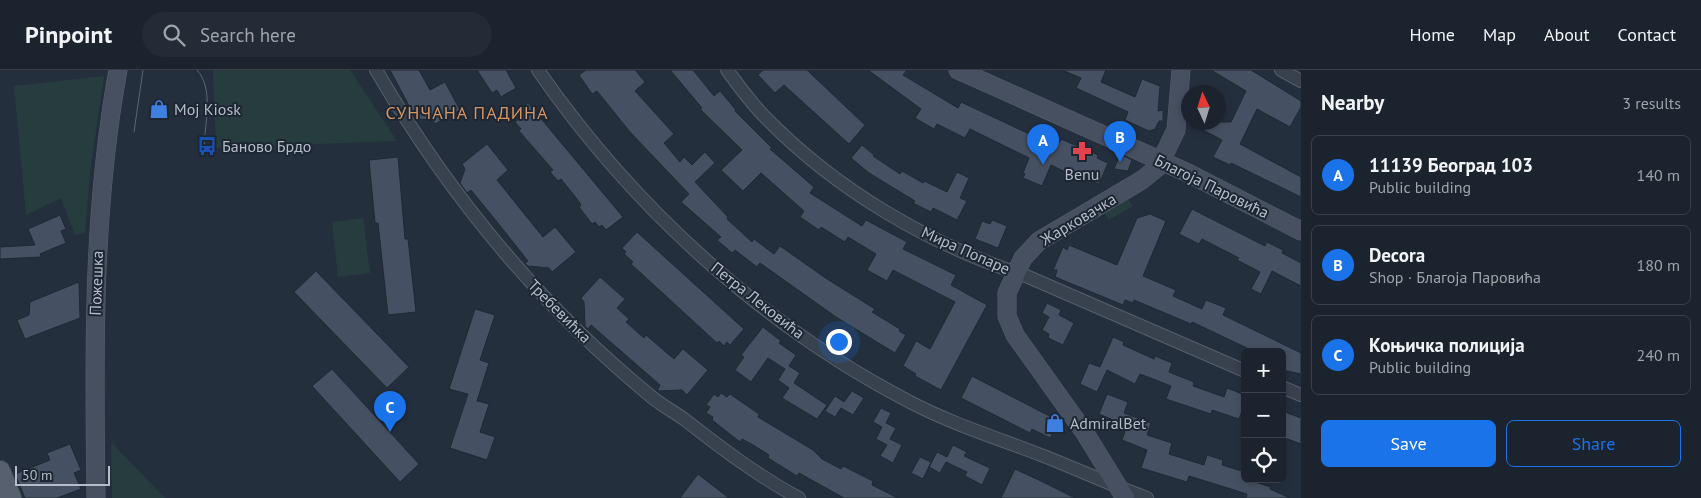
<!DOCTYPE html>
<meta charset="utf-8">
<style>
:root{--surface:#1b232e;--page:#242b36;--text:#f1f3f6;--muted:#a0a4aa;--line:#39404a;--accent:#1a73e8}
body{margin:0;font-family:"PT Sans",sans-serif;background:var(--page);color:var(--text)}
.controls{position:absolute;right:15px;bottom:15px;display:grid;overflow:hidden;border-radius:8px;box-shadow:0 2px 8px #0003}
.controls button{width:45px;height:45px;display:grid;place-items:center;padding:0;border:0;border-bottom:1px solid var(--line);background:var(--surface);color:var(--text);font:25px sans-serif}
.compass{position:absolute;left:1181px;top:15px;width:45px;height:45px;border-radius:50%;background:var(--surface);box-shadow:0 2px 8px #0003;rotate:356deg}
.scale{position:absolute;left:15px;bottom:12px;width:95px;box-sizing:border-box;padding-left:5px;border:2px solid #b4bcc9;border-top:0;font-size:14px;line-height:18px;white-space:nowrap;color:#b4bcc9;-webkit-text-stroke:4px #1d2633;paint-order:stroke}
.you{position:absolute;left:838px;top:271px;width:18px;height:18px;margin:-12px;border:4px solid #fff;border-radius:50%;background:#1a73e8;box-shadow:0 0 0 8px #1a73e833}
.badge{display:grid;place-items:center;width:32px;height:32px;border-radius:50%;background:var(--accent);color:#fff;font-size:16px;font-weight:700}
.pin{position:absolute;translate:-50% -41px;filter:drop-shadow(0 1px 2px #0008)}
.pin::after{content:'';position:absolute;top:26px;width:18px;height:15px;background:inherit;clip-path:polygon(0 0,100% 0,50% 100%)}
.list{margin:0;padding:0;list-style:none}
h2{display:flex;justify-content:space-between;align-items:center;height:65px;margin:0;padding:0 20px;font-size:21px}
h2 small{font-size:16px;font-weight:400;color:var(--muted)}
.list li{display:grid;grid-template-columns:32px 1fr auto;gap:15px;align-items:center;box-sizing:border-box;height:80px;margin:0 10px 10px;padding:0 10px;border:1px solid var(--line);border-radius:8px}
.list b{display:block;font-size:19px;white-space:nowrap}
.list p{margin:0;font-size:16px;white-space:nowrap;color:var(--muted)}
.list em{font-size:16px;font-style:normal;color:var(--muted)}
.actions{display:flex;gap:10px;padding:15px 20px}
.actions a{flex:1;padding:11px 0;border:1px solid var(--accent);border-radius:8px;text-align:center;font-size:18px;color:var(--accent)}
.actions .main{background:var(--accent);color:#fff}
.icon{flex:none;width:28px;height:28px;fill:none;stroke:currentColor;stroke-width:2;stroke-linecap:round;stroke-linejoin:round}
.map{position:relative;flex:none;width:1301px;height:428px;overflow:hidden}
header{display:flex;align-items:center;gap:30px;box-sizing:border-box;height:70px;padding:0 25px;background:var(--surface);border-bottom:1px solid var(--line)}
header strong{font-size:24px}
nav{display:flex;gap:28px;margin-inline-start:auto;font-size:18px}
.search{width:350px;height:45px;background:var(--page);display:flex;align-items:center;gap:12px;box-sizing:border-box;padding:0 18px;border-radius:28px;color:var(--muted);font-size:19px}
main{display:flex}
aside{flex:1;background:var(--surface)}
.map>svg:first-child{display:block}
.green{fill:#263c3f}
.building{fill:#455162;stroke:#1f2835}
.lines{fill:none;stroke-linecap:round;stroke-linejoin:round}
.street-casing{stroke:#565f6c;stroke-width:14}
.secondary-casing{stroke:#565f6c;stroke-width:19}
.primary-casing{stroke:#414a57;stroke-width:22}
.street{stroke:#38414e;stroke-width:12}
.secondary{stroke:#465061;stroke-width:18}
.primary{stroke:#56606e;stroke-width:20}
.tram{stroke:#5a6575;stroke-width:1}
.labels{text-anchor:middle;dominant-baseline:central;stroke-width:4;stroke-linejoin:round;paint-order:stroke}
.poi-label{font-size:16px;fill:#b4bcc9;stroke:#1d2633;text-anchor:start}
.street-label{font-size:16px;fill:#b4bcc9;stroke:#1d2633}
.neighbourhood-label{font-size:18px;letter-spacing:1px;fill:#d59563;stroke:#1d2633}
</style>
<header>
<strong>Pinpoint</strong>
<div class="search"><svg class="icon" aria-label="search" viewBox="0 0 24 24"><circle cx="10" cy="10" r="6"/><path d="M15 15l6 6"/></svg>Search here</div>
<nav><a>Home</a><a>Map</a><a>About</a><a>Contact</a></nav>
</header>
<main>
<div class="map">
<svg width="1301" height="428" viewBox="0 0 1301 428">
<rect width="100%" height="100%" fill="#242f3e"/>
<path class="green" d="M 213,0 L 350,0 L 397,71 L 216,78 Z
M 104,6 L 90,103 L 85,163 L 75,165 L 61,128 L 26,145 L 14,16 Z
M 1128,129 L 1133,136 L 1109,150 L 1104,143 Z
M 363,148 L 370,203 L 338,207 L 332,152 Z
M 111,372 L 165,428 L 112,428 Z"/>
<path class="building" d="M 390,0 L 419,0 L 430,20 L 445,12 L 460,40 L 435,54 L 433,50 L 416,49 Z
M 477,0 L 506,0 L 516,18 L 501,27 L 497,20 L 492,23 Z
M 586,0 L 635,0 L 645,12 L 635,21 L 674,64 L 664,73 L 680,92 L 684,87 L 692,95 L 705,82 L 715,93 L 695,112 L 728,147 L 727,149 L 752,172 L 754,169 L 774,184 L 780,176 L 827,209 L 875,239 L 872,242 L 900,259 L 899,261 L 906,265 L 895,283 L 836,247 L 760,193 L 757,197 L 735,180 L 732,183 L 717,170 L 721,167 L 681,132 L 689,124 L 630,62 L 597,21 L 592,24 L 579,5 Z
M 670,0 L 693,0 L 714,26 L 720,21 L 736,40 L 735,41 L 772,78 L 770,79 L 814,117 L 810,123 L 862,156 L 866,150 L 907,172 L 903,179 L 956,205 L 951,215 L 987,235 L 941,320 L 915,306 L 916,304 L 903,296 L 916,271 L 930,279 L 955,232 L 893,200 L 887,211 L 867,200 L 876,184 L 848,167 L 845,172 L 821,157 L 819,160 L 800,147 L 804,141 L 761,103 L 743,121 L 721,100 L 742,80 L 700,39 L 702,38 Z
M 763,0 L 807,0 L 865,55 L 849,74 L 784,15 L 775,23 L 758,5 Z
M 868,0 L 907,0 L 903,5 L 958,38 L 961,32 L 1040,69 L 1042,64 L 1060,72 L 1061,69 L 1098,85 L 1097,88 L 1108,93 L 1099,114 L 1083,108 L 1082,110 L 1051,95 L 1042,116 L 1023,108 L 1025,104 L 1023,103 L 1029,88 L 970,59 L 965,68 L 937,54 L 934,59 L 915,48 L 921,39 Z
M 1062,0 L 1106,0 L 1101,12 L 1135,27 L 1142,9 L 1160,16 L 1158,41 L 1163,40 L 1163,51 L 1159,51 L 1155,59 L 1149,61 L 1125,50 L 1128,42 L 1076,18 L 1081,8 Z
M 1211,0 L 1251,0 L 1301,31 L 1301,37 L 1290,57 L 1257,39 L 1240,74 L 1301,107 L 1301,127 L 1231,93 L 1230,95 L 1213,87 L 1222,70 L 1188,52 L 1231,52 L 1246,21 Z
M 528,33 L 623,147 L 606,160 L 602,155 L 599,157 L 595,152 L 592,154 L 579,137 L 581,135 L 577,129 L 561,109 L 558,111 L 550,102 L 553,100 L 519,61 L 521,59 L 515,52 L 520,48 L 516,43 Z
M 487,74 L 508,100 L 497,110 L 543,167 L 555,157 L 576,182 L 552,202 L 549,198 L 528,196 L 525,193 L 528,191 L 497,152 L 471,120 L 467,123 L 460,113 L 465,99 L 462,94 Z
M 862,75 L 874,85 L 873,86 L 900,104 L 902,101 L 923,113 L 924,111 L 947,122 L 957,102 L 969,108 L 960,128 L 967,131 L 957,150 L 933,138 L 931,142 L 913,133 L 915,131 L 869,103 L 851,88 Z
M 1120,84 L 1132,90 L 1128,101 L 1114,99 Z
M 398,87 L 405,169 L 408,169 L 416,242 L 388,245 L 378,153 L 375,153 L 369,90 Z
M 1192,139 L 1265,176 L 1267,172 L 1283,180 L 1282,183 L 1301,193 L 1301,216 L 1272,201 L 1261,224 L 1251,219 L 1260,202 L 1237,190 L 1239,188 L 1202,169 L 1199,174 L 1179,164 Z
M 1150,144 L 1166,151 L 1143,206 L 1176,220 L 1173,226 L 1202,239 L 1206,230 L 1226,238 L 1223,245 L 1301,283 L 1301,304 L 1282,300 L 1282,282 L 1246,282 L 1247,278 L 1192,252 L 1191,254 L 1134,230 L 1133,233 L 1125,230 L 1123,235 L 1055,207 L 1057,200 L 1053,200 L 1063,177 L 1067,180 L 1069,175 L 1117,195 L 1137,148 Z
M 60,145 L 66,159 L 61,161 L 66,173 L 40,184 L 41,187 L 0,189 L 0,177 L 35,175 L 28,159 Z
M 992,150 L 1007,156 L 998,178 L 975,169 L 982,151 L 990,154 Z
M 637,162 L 744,259 L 730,275 L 727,272 L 724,276 L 719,271 L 717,273 L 631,194 L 633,192 L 624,184 L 626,182 L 622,178 Z
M 316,201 L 409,297 L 387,318 L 294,222 Z
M 600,207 L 625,229 L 617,238 L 629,249 L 626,252 L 644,268 L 646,265 L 674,289 L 683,279 L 708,300 L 687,325 L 682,320 L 657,321 L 660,315 L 591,255 L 588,259 L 585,256 L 584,232 L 581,228 Z
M 79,212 L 80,248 L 25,269 L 17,250 L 29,245 L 30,232 Z
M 1047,233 L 1061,240 L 1059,245 L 1074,253 L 1063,275 L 1048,268 L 1049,264 L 1042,260 L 1049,247 L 1042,243 Z
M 475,239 L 495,245 L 480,290 L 489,293 L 477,331 L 489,334 L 480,362 L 495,367 L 487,390 L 450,378 L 468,324 L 449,319 Z
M 763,257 L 781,271 L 779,273 L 796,285 L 789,296 L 800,303 L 794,313 L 827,335 L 817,349 L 782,328 L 789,318 L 778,310 L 785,299 L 768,288 L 751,312 L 735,300 L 744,287 L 741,285 Z
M 1113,267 L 1124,272 L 1123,275 L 1154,289 L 1155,286 L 1172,293 L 1169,302 L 1194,312 L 1193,316 L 1224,327 L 1227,318 L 1245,325 L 1245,333 L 1239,349 L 1212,340 L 1211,344 L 1166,329 L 1171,316 L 1140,304 L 1135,314 L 1107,300 L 1097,322 L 1080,314 L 1089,293 L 1100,297 Z
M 332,299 L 419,394 L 400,412 L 312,316 Z
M 972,306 L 1059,351 L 1050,368 L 1032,359 L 1030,363 L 961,328 Z
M 852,321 L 864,328 L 853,345 L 841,338 L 835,347 L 825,341 L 835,326 L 844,332 Z
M 721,323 L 727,327 L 730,324 L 759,344 L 758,347 L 813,380 L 822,389 L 841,399 L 843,396 L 873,411 L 872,415 L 898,428 L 844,428 L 799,403 L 797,406 L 768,388 L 769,385 L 753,375 L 742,369 L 740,372 L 712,350 L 713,347 L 706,343 L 710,337 L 706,335 L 714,324 L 718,327 Z
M 1107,324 L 1128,332 L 1124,343 L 1151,353 L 1147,365 L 1172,373 L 1169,384 L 1204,395 L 1207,385 L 1223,390 L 1222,395 L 1245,402 L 1245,409 L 1271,417 L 1270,419 L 1290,428 L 1246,428 L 1247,424 L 1215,414 L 1189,406 L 1187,412 L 1141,398 L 1147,380 L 1122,370 L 1127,356 L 1099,344 Z
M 881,338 L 891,343 L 886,353 L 896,358 L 890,369 L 902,375 L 893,393 L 880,386 L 887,375 L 876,369 L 882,357 L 873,352 Z
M 1282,341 L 1301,348 L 1301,374 L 1282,367 Z
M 70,374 L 81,400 L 74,403 L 81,419 L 57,428 L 25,428 L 15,404 L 50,390 L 47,383 Z
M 953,375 L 967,382 L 964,386 L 990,398 L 982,415 L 965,406 L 967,402 L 946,392 L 940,403 L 929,397 L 937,382 L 947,387 Z
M 920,387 L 931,392 L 923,409 L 911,403 Z
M 1015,399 L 1043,412 L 1075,428 L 1001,428 Z
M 698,404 L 729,428 L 680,428 Z"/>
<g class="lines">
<g class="street-casing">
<path id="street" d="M 376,0 C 449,125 540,236 653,328 C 663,336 674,342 684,349 C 721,378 758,406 799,428
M 538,0 C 632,136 763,256 910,332 C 952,354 997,368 1041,385 C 1077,399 1111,415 1147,428
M 727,0 C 739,16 751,33 765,47 C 836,120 930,175 1026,206 L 1245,301
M 1281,0 L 1301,11
M 1282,317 L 1301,325"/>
</g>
<g class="secondary-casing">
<path id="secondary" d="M 958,0 L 1188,103 L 1301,161
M 96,428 C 94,284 92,142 118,0
M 1125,428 L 1085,363 L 1015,265 L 1007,246 L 1007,223 L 1023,188 L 1039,171 L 1142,110 L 1158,97 L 1176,60 L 1181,0"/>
</g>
<g class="primary-casing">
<path id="primary" d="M 0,401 L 11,428"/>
</g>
<use href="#street" class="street"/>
<use href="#secondary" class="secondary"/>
<use href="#primary" class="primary"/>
<path class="tram" d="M 197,0 C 214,18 205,53 204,76
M 134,62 L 143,0"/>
</g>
<defs>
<g id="shop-bare" transform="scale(1.5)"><path d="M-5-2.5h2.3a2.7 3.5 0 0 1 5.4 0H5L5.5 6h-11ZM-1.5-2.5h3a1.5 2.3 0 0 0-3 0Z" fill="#3f7fe0" stroke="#1d2633" stroke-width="2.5" paint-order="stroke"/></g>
<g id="bus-bare" transform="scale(1.5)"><path d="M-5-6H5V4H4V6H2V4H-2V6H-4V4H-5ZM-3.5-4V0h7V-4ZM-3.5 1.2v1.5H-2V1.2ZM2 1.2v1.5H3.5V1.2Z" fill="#1a4fb4" stroke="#1d2633" stroke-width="2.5" paint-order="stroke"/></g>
<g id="pharmacy-bare" transform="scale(1.5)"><path d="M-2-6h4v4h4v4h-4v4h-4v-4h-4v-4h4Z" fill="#e0444e" stroke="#1d2633" stroke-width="2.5" paint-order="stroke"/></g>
</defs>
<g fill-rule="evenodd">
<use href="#shop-bare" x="159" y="39"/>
<use href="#bus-bare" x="207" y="76"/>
<use href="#pharmacy-bare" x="1082" y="81"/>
<use href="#shop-bare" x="1055" y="353"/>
</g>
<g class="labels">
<g class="poi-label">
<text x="174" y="39">Moj Kiosk</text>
<text x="222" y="76">Баново Брдо</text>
<text x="1082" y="104" text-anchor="middle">Benu</text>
<text x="1070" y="353">AdmiralBet</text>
</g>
<g class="street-label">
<text transform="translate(1212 116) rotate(26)">Благоја Паровића</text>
<text transform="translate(1078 149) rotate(-31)">Жарковачка</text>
<text transform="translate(966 180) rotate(24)">Мира Попаре</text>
<text transform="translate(96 213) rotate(-88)">Пожешка</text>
<text transform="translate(758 230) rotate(38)">Петра Лековића</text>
<text transform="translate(560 241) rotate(45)">Требевићка</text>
</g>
<g class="neighbourhood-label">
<text x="467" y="42">СУНЧАНА ПАДИНА</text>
</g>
</g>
</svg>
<div class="controls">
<button>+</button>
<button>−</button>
<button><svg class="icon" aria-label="locate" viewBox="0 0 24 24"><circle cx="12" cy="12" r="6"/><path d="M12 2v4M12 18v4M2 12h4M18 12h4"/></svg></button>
</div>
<svg class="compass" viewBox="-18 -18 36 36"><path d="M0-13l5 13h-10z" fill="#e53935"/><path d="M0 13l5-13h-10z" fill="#a0a4aa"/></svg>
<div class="scale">50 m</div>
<div class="you"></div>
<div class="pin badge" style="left:1043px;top:95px">A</div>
<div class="pin badge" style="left:1120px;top:92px">B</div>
<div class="pin badge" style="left:390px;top:362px">C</div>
</div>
<aside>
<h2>Nearby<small>3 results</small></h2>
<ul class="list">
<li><span class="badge">A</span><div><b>11139 Београд 103</b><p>Public building</p></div><em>140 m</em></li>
<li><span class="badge">B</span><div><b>Decora</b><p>Shop · Благоја Паровића</p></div><em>180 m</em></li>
<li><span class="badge">C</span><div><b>Коњичка полиција</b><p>Public building</p></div><em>240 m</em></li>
</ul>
<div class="actions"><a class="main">Save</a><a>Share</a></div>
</aside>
</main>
